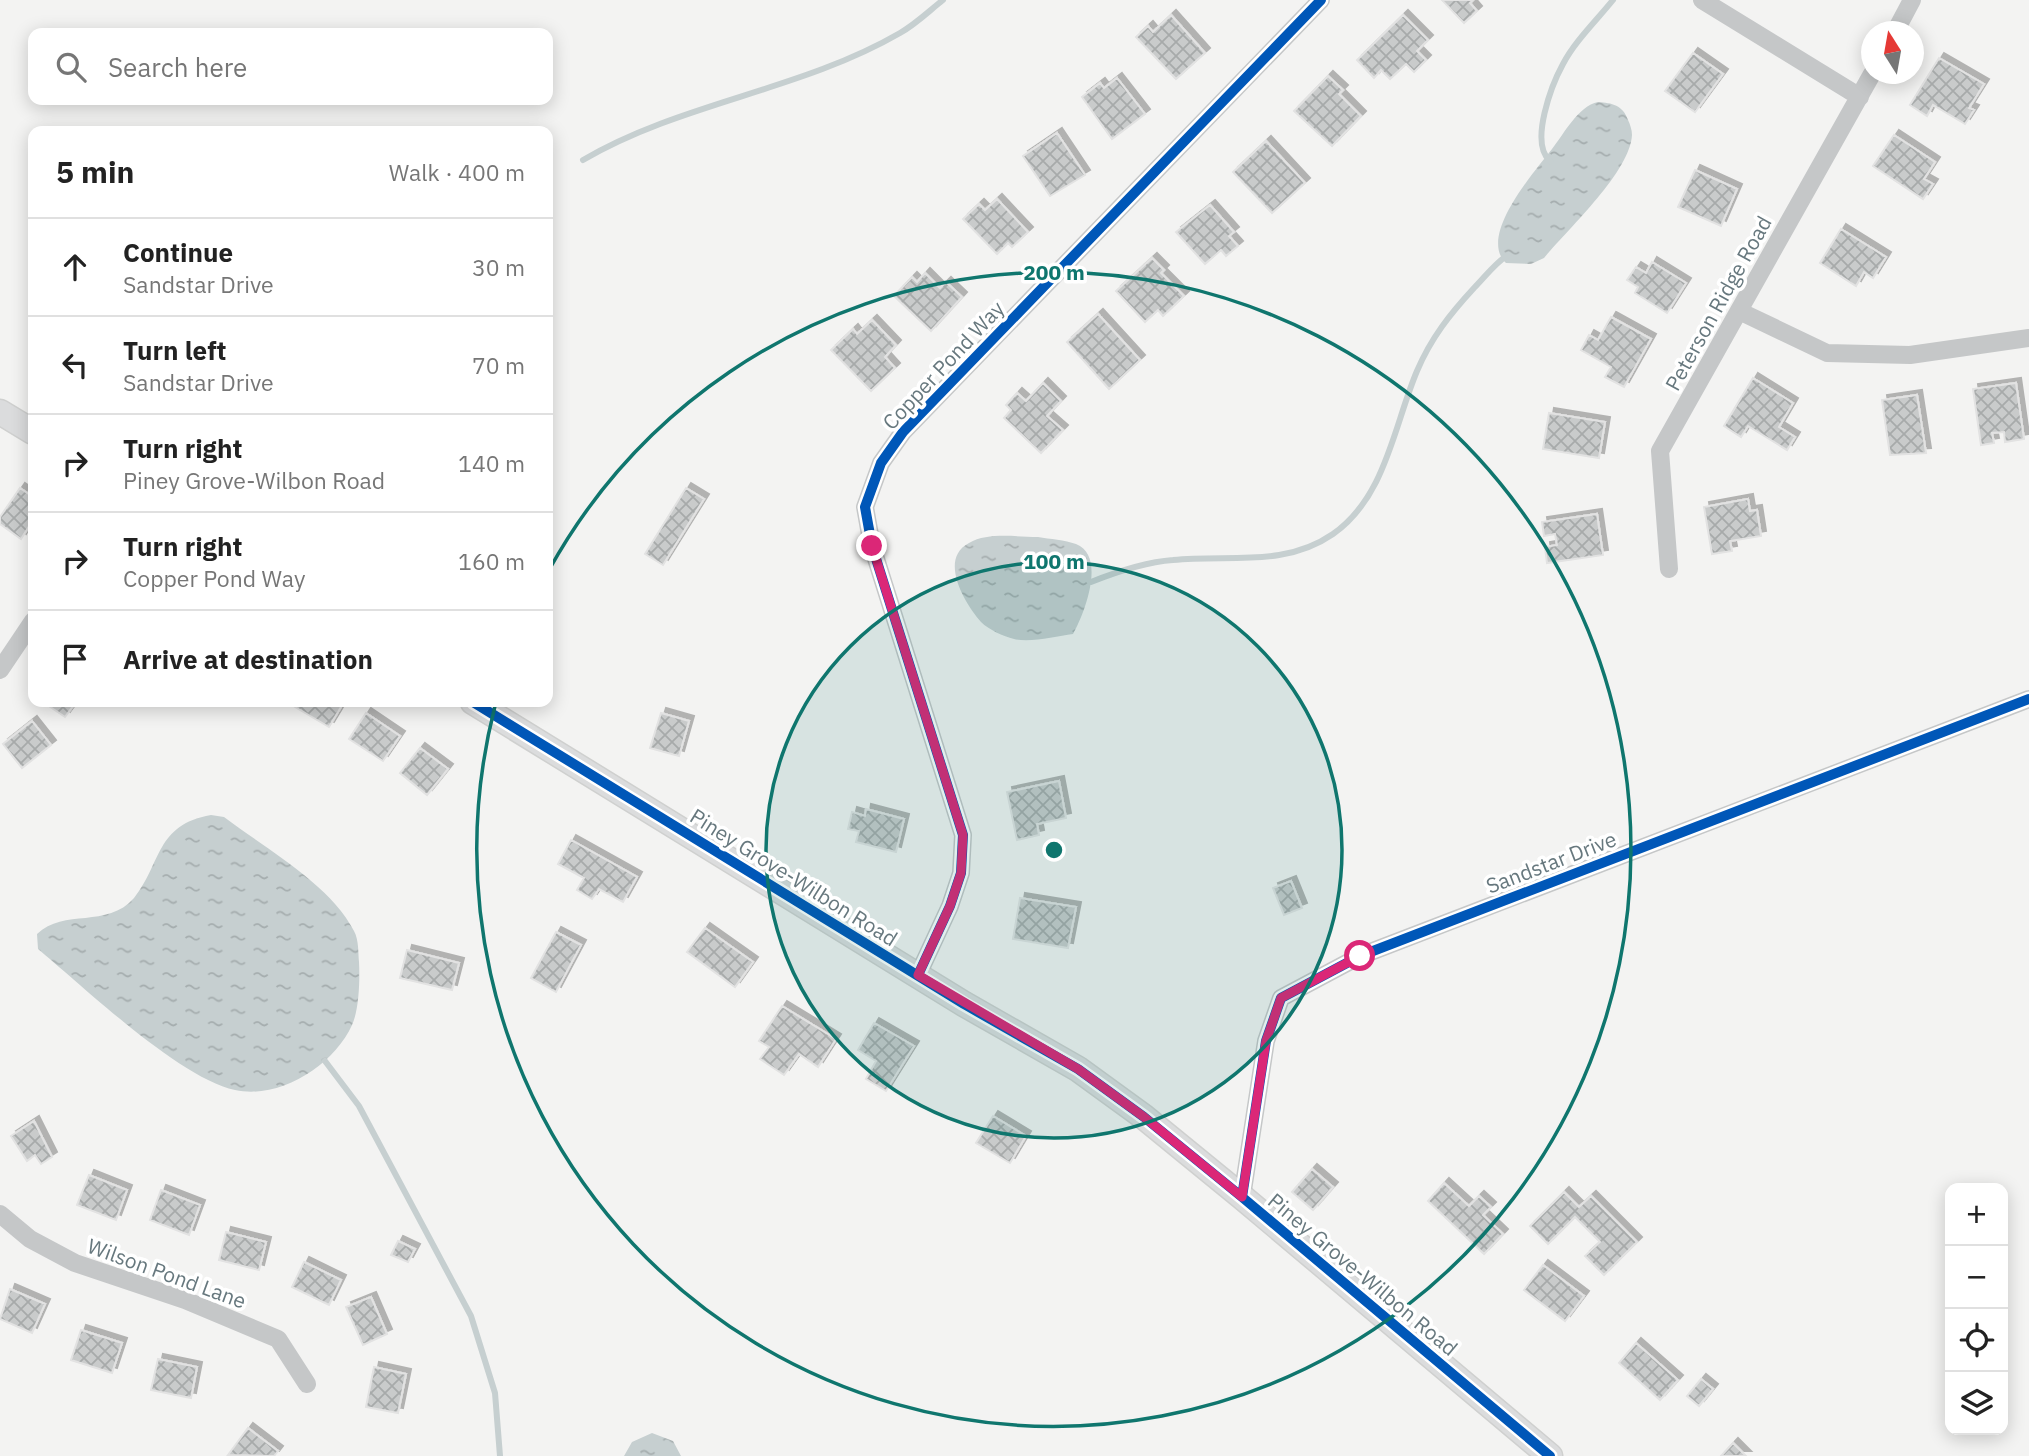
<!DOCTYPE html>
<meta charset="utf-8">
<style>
:root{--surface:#fff;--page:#f2f2f2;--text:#222;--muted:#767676;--line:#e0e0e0}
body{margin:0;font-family:"IBM Plex Sans",sans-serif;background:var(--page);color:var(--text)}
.controls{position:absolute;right:21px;bottom:21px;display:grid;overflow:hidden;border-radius:14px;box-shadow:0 4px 18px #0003}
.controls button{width:63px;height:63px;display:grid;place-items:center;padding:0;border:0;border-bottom:2px solid var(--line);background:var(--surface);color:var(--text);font:35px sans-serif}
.compass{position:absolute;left:1861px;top:21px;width:63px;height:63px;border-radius:50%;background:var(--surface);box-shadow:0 4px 18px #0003;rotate:349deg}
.stop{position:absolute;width:21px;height:21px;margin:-16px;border:5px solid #db2777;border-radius:50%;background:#fff}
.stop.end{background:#db2777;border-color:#fff;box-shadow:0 2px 7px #0008}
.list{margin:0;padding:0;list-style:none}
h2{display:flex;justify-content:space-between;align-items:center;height:91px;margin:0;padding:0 28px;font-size:30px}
h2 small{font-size:23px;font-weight:400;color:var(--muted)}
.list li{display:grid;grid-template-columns:46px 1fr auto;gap:21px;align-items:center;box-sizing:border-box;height:98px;padding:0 28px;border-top:2px solid var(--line)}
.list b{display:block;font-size:26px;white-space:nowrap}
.list p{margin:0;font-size:23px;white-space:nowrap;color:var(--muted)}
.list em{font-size:23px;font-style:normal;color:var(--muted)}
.icon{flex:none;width:38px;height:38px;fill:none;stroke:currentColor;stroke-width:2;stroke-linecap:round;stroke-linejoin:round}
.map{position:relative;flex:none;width:2029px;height:1456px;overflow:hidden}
.search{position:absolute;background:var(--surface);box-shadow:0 4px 18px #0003;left:28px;top:28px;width:525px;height:77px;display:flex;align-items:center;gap:18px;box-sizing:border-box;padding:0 24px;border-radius:14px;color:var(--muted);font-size:26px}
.panel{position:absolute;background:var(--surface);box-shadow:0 4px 18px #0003;left:28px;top:126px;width:525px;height:581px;border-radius:14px}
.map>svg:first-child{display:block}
.water{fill:url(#water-ripples)}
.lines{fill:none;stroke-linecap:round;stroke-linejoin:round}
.stream{stroke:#c6cfd0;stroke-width:6}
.building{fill:url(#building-cross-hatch);stroke:#e2e2e2;stroke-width:2;filter:url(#shadow)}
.secondary-casing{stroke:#cfd0cf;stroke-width:27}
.street{stroke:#c5c7c8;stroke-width:18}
.secondary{stroke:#dbdcdd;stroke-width:24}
.cycleway-casing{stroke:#fff;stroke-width:15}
.cycleway{stroke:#0057b8;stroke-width:10}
.route{stroke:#db2777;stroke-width:9}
.ring{fill:none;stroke:#0f766e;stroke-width:3.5}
.labels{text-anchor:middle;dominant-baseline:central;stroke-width:7;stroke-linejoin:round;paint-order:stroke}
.street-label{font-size:21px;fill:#67787e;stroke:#fff}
.centre{fill:#0f766e;stroke:#fff;stroke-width:3.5}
.ring-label{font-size:21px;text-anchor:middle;font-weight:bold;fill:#0f766e;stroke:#fff;stroke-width:7;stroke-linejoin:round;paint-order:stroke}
</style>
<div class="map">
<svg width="2029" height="1456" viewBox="0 0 2029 1456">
<defs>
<pattern id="water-ripples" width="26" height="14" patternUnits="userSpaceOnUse" patternTransform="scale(1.75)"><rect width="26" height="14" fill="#c6cfd0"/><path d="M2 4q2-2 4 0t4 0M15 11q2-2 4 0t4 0" fill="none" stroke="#a5adae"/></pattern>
<pattern id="building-cross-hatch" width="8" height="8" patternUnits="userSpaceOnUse" patternTransform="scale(1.75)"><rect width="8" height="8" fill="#c9cbcb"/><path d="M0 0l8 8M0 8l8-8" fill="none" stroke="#a7aaaa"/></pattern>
<filter id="shadow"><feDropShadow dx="5" dy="-5" stdDeviation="0" flood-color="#0004"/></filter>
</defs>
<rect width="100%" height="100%" fill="#f3f3f2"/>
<path class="water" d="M 1598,102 C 1612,103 1623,105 1628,120 C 1630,124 1632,130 1632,135 C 1630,172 1568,229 1544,258 L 1531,264 L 1506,263 C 1477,236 1536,170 1552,149 C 1564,134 1578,106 1598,102 Z
M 1038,537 C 1050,539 1065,540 1076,544 C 1107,556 1084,615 1073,634 C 1056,636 1031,643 1014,639 C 1003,636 989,630 981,622 C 965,604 938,559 969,543 C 988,532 1016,537 1038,537 Z
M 211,815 L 224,817 C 266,849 330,884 354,931 C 359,940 358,953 359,962 C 360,980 359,1010 352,1025 C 334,1065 280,1100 235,1090 C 179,1078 84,987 38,949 L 37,934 C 64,908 107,929 134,898 C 162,863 155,825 211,815 Z
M 652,1433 L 673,1441 L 681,1456 L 624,1456 L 632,1442 Z"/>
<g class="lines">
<path class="stream" d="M 583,160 C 682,102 800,91 900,33 C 916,24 929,11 943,0
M 1550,161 C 1529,143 1552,84 1563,64 C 1575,41 1597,20 1613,0
M 1091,582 C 1116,572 1146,562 1173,560 C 1229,554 1284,568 1333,534 C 1386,497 1394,425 1417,371 C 1431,338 1450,314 1474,288 C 1485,277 1495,263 1508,255
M 325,1061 L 359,1106 L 471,1316 L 495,1393 L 500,1456"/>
</g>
<path class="building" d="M 1442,0 L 1473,0 L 1470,3 L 1477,11 L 1464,23 Z
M 1171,15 L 1205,53 L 1176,79 L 1136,37 L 1148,26 L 1153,32 Z
M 1403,15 L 1428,40 L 1417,51 L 1426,60 L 1414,72 L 1406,64 L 1390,79 L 1381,70 L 1374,78 L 1357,60 Z
M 1693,53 L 1723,74 L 1695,112 L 1665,91 Z
M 1939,58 L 1984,84 L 1969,108 L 1974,110 L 1965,124 L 1933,105 L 1927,116 L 1910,105 Z
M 1328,76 L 1343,90 L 1339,94 L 1361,116 L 1332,146 L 1294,111 Z
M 1117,78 L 1145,114 L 1112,139 L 1082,97 L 1100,83 L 1104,88 Z
M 1057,133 L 1085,175 L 1050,196 L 1023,156 Z
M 1894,135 L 1935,162 L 1924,179 L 1933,184 L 1923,199 L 1873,166 Z
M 1266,141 L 1305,183 L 1272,213 L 1233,172 Z
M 1695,170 L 1737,189 L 1721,226 L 1678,207 Z
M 997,199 L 1028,232 L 1012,247 L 1008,243 L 997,254 L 963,219 L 979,204 L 985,210 Z
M 1210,205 L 1234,232 L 1229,236 L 1238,246 L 1226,256 L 1221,250 L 1205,264 L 1176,232 Z
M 1841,229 L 1886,257 L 1873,278 L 1864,272 L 1856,286 L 1820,263 Z
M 1152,258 L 1164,270 L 1161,273 L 1184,296 L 1163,316 L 1158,310 L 1145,322 L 1116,291 Z
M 1652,262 L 1686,283 L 1667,313 L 1635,293 L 1638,287 L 1627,280 L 1636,267 L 1646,273 Z
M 925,273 L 940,288 L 946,282 L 962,297 L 931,331 L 894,296 L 912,277 L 917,282 Z
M 1098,314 L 1140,360 L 1109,389 L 1067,342 Z
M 1611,317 L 1651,339 L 1624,387 L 1605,377 L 1611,367 L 1581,350 L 1589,335 L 1598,340 Z
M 872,320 L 896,345 L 885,357 L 895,368 L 871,391 L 831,350 L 853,329 L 857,334 Z
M 1753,378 L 1793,403 L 1779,427 L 1795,437 L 1787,450 L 1748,426 L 1741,437 L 1724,426 Z
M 1043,383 L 1061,401 L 1047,416 L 1063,430 L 1041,453 L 1004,418 L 1011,410 L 1006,405 L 1017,393 L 1026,401 Z
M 2016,383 L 2024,439 L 2005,442 L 2004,432 L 1992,433 L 1994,443 L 1981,445 L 1973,389 Z
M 1917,395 L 1926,453 L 1890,455 L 1882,400 Z
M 1549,413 L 1605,422 L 1599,458 L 1543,449 Z
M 20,488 L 33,497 L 33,520 L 21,539 L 0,524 L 0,517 Z
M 686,488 L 704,499 L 663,565 L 645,554 Z
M 1748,499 L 1750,511 L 1757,510 L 1761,536 L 1730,541 L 1732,551 L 1712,554 L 1704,507 Z
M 1597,514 L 1603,555 L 1547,563 L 1545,547 L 1557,545 L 1555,534 L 1544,536 L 1542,522 Z
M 43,702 L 76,702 L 65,717 Z
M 298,702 L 344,702 L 329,727 L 295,707 Z
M 366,713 L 400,736 L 383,761 L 349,739 Z
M 661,713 L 689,721 L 679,756 L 650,748 Z
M 32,721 L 51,745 L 22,768 L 3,744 Z
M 420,748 L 448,769 L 427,795 L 400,773 Z
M 1059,781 L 1066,818 L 1037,824 L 1039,835 L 1017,840 L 1007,792 Z
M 866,809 L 904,819 L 896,852 L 856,842 L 859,831 L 848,829 L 852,812 L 865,816 Z
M 571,840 L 637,877 L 623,902 L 599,889 L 592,899 L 577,890 L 584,878 L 558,864 Z
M 1291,881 L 1302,908 L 1284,915 L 1273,888 Z
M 1020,898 L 1076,907 L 1068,948 L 1013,939 Z
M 705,928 L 753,962 L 735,987 L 687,952 Z
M 556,932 L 581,945 L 556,992 L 531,978 Z
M 407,950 L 459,963 L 452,990 L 400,978 Z
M 782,1006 L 836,1039 L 818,1067 L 799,1054 L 784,1075 L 760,1059 L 769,1047 L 759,1041 Z
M 874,1023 L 914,1046 L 886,1091 L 866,1079 L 876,1061 L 858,1050 Z
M 993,1116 L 1026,1136 L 1010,1163 L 976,1143 Z
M 34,1121 L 52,1157 L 41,1164 L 35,1155 L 27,1161 L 11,1136 Z
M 1312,1169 L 1333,1187 L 1313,1210 L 1292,1192 Z
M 89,1175 L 127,1190 L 116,1220 L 77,1205 Z
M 1444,1183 L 1469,1206 L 1479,1196 L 1491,1207 L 1483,1215 L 1503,1234 L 1484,1254 L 1428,1201 Z
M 161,1190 L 200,1205 L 189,1235 L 150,1220 Z
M 1564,1192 L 1579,1207 L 1591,1196 L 1637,1242 L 1604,1275 L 1585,1256 L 1600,1242 L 1575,1217 L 1548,1244 L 1530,1226 Z
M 226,1232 L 266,1242 L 259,1270 L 219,1260 Z
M 398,1241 L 415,1249 L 408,1262 L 391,1255 Z
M 304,1262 L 341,1280 L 329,1305 L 292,1287 Z
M 1543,1265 L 1584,1296 L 1565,1321 L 1524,1290 Z
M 10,1289 L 45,1304 L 32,1333 L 0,1319 Z
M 371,1297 L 387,1334 L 363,1345 L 346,1307 Z
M 81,1330 L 122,1343 L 112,1373 L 71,1360 Z
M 1636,1343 L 1678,1380 L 1660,1400 L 1619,1363 Z
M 158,1359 L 197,1367 L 191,1398 L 151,1390 Z
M 374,1367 L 406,1374 L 398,1413 L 366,1407 Z
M 1701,1379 L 1713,1389 L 1699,1406 L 1687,1396 Z
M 248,1428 L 278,1451 L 274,1456 L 228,1455 Z
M 1733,1443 L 1746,1456 L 1721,1456 Z"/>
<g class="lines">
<g class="secondary-casing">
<path id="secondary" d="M 0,412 L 33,432
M 473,702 L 964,1004 L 1078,1069 L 1144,1117 L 1242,1197 L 1550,1456"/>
</g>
<path class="street" d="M 1702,0 L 1860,97
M 1895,32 L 1912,0
M 1739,311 L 1827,353 L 1910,355 L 2029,338
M 1669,569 L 1660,451 L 1872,74
M 0,670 L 33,621
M 918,975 L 950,906 L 961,873 L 963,835 L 872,546 L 865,507 L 881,463 L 903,432 L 1321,0
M 1242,1197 L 1266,1041 L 1281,998 L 1360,956 L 2029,699
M 0,1214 L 30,1239 L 75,1263 L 185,1300 L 278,1339 L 307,1384"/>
<use href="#secondary" class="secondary"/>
<g class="cycleway-casing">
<path id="cycleway" d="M 473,702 L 964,1004 L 1078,1069 L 1144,1117 L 1242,1197 L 1550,1456
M 918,975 L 950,906 L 961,873 L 963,835 L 872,546 L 865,507 L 881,463 L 903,432 L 1321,0
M 1242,1197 L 1266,1041 L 1281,998 L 1360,956 L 2029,699"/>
</g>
<use href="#cycleway" class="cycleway"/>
</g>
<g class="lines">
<path class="route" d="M 872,546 L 963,835 L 961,873 L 950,906 L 918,975 L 1078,1069 L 1144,1117 L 1242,1197 L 1266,1041 L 1281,998 L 1360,956"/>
</g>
<circle cx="1054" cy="850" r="288" fill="#0f766e" fill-opacity=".12"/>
<g class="ring">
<circle cx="1054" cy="850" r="288"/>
<path d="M549 570A577 577 0 1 1 495 706"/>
</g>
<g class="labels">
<g class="street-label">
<text transform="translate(1718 303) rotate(-61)">Peterson Ridge Road</text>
<text transform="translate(943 365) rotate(-47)">Copper Pond Way</text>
<text transform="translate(1551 862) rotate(-21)">Sandstar Drive</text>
<text transform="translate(794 877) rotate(32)">Piney Grove-Wilbon Road</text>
<text transform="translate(167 1273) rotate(20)">Wilson Pond Lane</text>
<text transform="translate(1363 1274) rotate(40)">Piney Grove-Wilbon Road</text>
</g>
</g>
<circle cx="1054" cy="850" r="10" class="centre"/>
<g class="ring-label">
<text x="1054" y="280">200 m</text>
<text x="1054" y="569">100 m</text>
</g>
</svg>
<div class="controls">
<button>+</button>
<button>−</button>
<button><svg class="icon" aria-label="locate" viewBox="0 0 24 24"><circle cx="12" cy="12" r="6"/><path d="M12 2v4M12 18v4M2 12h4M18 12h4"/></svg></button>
<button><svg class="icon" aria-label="layers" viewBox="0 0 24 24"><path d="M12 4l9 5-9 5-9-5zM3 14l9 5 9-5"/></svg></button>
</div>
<svg class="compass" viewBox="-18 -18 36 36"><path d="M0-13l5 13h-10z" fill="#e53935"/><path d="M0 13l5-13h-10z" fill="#767676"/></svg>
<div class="stop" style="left:1360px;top:956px"></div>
<div class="stop end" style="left:872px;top:546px"></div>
<div class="search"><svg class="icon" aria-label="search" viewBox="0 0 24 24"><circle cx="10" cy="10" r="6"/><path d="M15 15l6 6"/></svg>Search here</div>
<section class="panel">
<h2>5 min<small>Walk · 400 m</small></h2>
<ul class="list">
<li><svg class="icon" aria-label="ahead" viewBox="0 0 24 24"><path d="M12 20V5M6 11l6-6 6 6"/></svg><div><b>Continue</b><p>Sandstar Drive</p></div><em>30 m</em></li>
<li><svg class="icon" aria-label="left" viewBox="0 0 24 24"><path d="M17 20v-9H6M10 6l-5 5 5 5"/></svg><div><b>Turn left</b><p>Sandstar Drive</p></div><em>70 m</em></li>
<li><svg class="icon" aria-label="right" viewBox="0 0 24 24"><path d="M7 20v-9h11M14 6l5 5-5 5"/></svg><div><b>Turn right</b><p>Piney Grove-Wilbon Road</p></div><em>140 m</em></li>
<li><svg class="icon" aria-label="right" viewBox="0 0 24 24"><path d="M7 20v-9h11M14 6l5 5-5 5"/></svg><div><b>Turn right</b><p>Copper Pond Way</p></div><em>160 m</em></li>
<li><svg class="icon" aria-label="arrive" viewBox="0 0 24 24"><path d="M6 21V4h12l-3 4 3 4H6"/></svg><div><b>Arrive at destination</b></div></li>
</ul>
</section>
</div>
